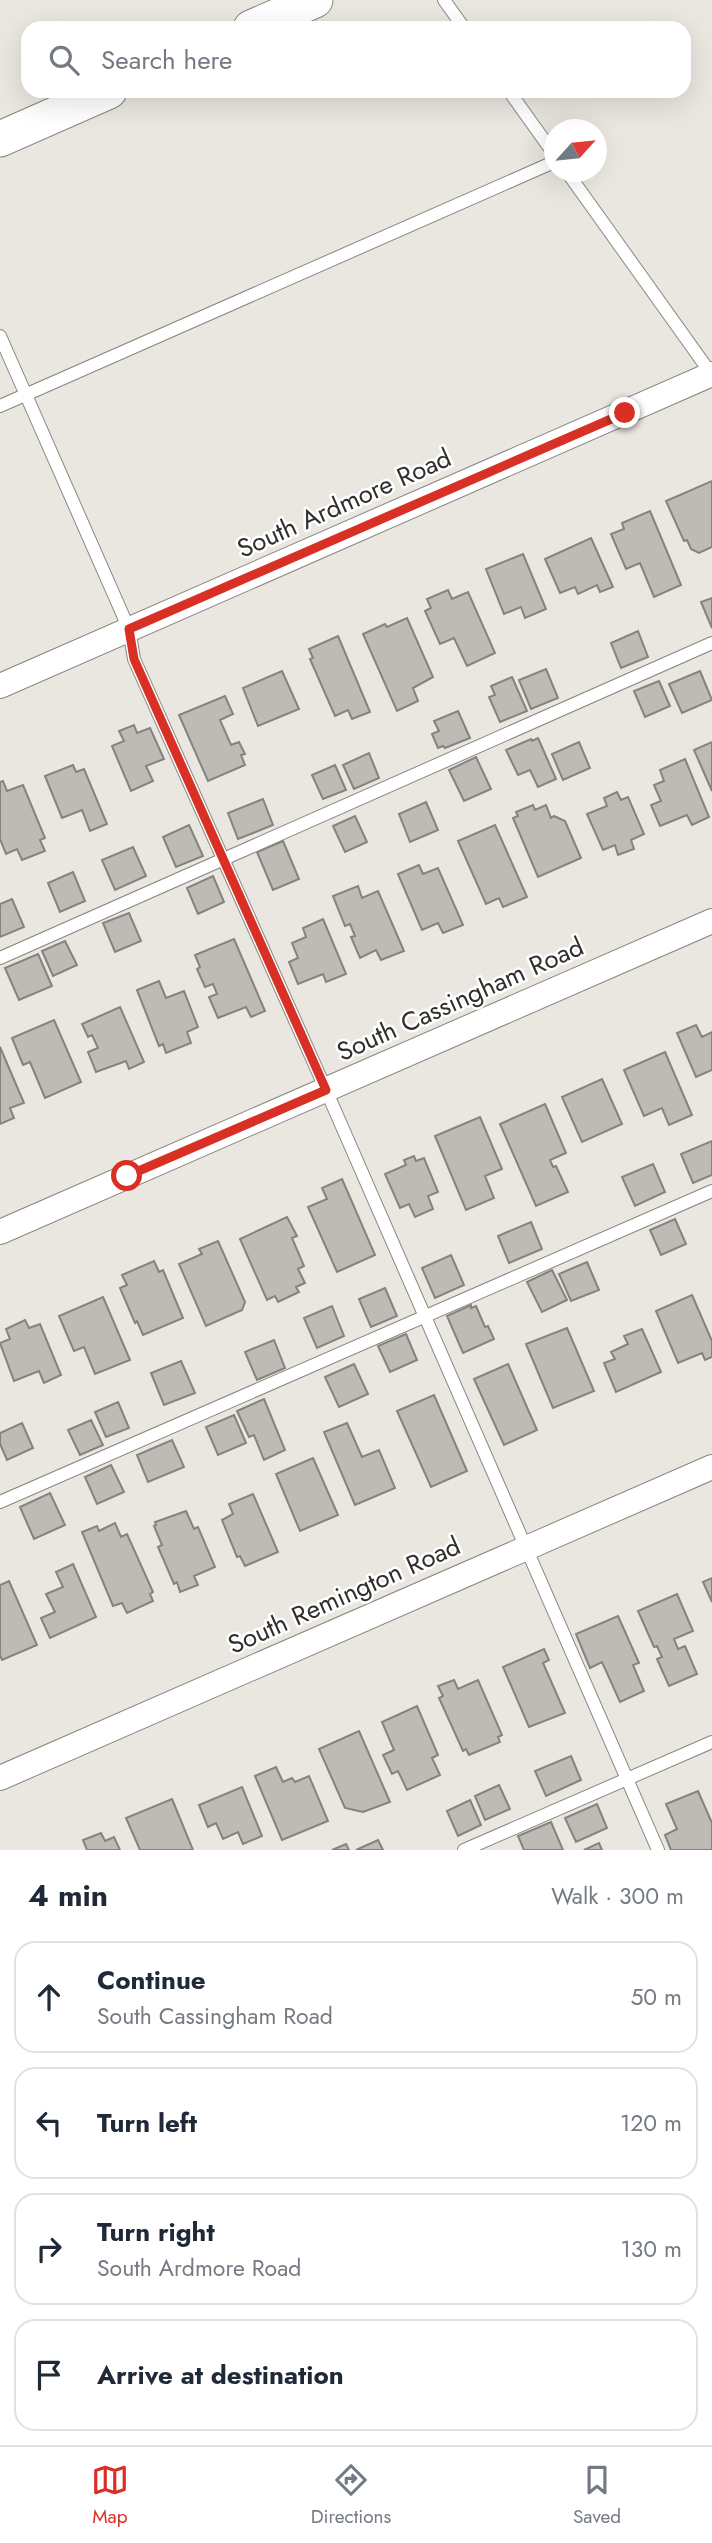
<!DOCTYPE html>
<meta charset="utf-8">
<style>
:root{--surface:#fff;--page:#f2f2f3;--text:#1f2937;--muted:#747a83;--line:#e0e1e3;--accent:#d93025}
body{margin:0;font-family:Jost,sans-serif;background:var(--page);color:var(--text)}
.compass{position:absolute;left:544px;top:119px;width:63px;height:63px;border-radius:50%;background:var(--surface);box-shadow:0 7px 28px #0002;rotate:63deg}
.stop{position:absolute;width:21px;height:21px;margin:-16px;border:5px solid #d93025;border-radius:50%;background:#fff}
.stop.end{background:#d93025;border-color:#fff;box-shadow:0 2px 7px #0008}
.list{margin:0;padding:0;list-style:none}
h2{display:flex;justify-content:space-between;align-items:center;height:91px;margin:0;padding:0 28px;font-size:30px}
h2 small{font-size:23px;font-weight:400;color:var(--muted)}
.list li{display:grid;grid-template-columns:46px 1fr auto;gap:21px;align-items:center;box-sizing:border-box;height:112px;margin:0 14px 14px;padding:0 14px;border:2px solid var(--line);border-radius:21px}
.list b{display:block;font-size:26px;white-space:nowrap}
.list p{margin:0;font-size:23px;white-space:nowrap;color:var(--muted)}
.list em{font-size:23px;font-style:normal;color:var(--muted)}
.icon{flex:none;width:38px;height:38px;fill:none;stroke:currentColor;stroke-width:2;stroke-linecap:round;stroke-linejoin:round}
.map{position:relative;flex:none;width:712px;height:1850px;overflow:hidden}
.search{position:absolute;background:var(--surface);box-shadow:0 7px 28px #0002;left:21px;right:21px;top:21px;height:77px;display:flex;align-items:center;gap:18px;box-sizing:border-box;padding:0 24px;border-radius:21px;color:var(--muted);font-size:26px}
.sheet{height:595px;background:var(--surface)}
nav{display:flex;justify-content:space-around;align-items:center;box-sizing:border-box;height:98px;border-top:2px solid var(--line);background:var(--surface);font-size:19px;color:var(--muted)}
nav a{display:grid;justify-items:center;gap:4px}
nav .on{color:var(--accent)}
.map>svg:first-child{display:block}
.building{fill:#bebab5;stroke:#86827d;stroke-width:2}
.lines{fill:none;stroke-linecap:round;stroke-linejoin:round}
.lane-casing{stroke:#8a8681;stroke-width:14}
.street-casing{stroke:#8a8681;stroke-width:26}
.secondary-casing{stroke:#8a8681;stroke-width:37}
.lane{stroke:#fff;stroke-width:12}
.street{stroke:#fff;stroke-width:24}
.secondary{stroke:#fff;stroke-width:35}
.route{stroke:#d93025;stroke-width:9}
.labels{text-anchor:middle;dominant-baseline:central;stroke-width:5;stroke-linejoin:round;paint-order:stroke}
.street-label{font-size:26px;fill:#302f2d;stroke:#fff}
</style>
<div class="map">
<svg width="712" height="1850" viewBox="0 0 712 1850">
<rect width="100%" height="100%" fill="#eae6e0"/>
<path class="building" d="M 712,481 L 712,547 L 699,553 L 691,549 L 687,540 L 684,541 L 666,501 Z
M 650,511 L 681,585 L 654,597 L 640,563 L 626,569 L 611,534 L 624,529 L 622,523 Z
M 591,538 L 613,587 L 600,592 L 597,585 L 578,594 L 575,587 L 560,593 L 545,559 Z
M 523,554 L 546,609 L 525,618 L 521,607 L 504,614 L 486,569 Z
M 448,590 L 452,599 L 468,592 L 495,653 L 467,666 L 454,638 L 440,644 L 425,611 L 431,608 L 427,599 Z
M 712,598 L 712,628 L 701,602 Z
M 407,618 L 433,677 L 413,688 L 418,701 L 397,711 L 363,634 L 385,624 L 387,627 Z
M 638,631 L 648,657 L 621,668 L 611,643 Z
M 338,636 L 370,712 L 352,719 L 348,710 L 335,716 L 310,659 L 313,658 L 309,649 Z
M 546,669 L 558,698 L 531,709 L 519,680 Z
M 282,671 L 299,709 L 258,726 L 243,688 Z
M 700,671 L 712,700 L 682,713 L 669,684 Z
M 512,677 L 527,711 L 500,722 L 489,697 L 495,695 L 491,686 Z
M 659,681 L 670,706 L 645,717 L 634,691 Z
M 225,696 L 233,714 L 220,720 L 231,745 L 239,742 L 245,754 L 241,755 L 245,765 L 208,781 L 179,715 Z
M 458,711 L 470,738 L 445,748 L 443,746 L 438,748 L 432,734 L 439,731 L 434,721 Z
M 134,725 L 137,733 L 150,728 L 164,759 L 146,766 L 153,781 L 131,791 L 112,746 L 124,741 L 119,731 Z
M 538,738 L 556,779 L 538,787 L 530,770 L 518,775 L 506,750 L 531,739 L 532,741 Z
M 579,742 L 590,768 L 563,780 L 552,754 Z
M 712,742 L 712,791 L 694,750 Z
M 369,753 L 379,778 L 354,789 L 343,765 Z
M 476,757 L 491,789 L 464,801 L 449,770 Z
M 685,759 L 709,817 L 692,825 L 687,815 L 660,826 L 651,805 L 661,801 L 654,785 L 664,781 L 660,770 Z
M 73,765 L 76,772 L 84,769 L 107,824 L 90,831 L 82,810 L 62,818 L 45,776 Z
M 335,765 L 346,790 L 323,799 L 312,775 Z
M 3,781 L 7,791 L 23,785 L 45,838 L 40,840 L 45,851 L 22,860 L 17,849 L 6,854 L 0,839 L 0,782 Z
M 617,792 L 621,800 L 628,797 L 644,834 L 631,840 L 634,849 L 618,855 L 615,845 L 603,850 L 587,814 L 607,806 L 604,798 Z
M 263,799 L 273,825 L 238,839 L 228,813 Z
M 426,802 L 438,830 L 410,842 L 399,814 Z
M 533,805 L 535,810 L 546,805 L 551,818 L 554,816 L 565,821 L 581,858 L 538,877 L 513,818 L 518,816 L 516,812 Z
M 355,816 L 367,842 L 345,852 L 333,826 Z
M 189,825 L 203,856 L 176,867 L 163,837 Z
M 495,825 L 527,897 L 503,907 L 499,898 L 486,904 L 458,841 Z
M 283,841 L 299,879 L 273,890 L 257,852 Z
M 133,847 L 146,876 L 115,890 L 102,860 Z
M 419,865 L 423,874 L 438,868 L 463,925 L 443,933 L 438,923 L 422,930 L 398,874 Z
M 73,872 L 85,901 L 60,912 L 48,883 Z
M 213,876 L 224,902 L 198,914 L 187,888 Z
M 358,886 L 362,898 L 378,891 L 404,951 L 381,960 L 376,950 L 360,958 L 351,937 L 355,936 L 350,924 L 345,926 L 333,896 Z
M 12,899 L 24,927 L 0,937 L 0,904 Z
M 129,913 L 141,941 L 115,952 L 103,923 Z
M 323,919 L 346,974 L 326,982 L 323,974 L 298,984 L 289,962 L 298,958 L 292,943 L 306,937 L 303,928 Z
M 234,939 L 265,1011 L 251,1017 L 246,1007 L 218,1018 L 209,997 L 217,994 L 213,984 L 205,987 L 197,969 L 200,967 L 195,955 Z
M 65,941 L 77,965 L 53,976 L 42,951 Z
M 38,954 L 52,986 L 19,1000 L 5,968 Z
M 159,981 L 166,998 L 184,991 L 198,1027 L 187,1032 L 191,1043 L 166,1053 L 163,1044 L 159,1046 L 137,990 Z
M 120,1007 L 144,1062 L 129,1069 L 126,1061 L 96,1072 L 88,1052 L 98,1048 L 92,1035 L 88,1037 L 82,1024 Z
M 54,1020 L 81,1082 L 45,1098 L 30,1062 L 23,1065 L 12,1038 Z
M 696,1025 L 702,1037 L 712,1032 L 712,1070 L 696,1077 L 677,1033 Z
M 0,1047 L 24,1103 L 10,1108 L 14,1118 L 0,1124 Z
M 665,1052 L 692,1115 L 669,1125 L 662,1108 L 644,1116 L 624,1070 Z
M 602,1079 L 622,1124 L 582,1142 L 562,1097 Z
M 545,1104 L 566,1153 L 550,1160 L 553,1167 L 556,1166 L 568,1192 L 536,1206 L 500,1124 Z
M 480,1117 L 502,1169 L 485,1176 L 494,1198 L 466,1210 L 435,1136 Z
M 712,1141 L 712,1175 L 693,1183 L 681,1154 Z
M 414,1156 L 416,1161 L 424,1158 L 438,1192 L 428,1196 L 433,1209 L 415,1217 L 409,1204 L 400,1208 L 385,1174 L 406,1165 L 404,1160 Z
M 653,1164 L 665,1192 L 635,1206 L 622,1177 Z
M 342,1179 L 375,1255 L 337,1272 L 308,1207 L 327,1199 L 322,1188 Z
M 287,1217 L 297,1236 L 292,1238 L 304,1266 L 298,1269 L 305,1283 L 296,1287 L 299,1292 L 278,1302 L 275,1296 L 267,1300 L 240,1239 Z
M 675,1219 L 686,1244 L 661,1255 L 650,1230 Z
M 531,1222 L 542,1249 L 509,1263 L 498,1236 Z
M 218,1241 L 245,1302 L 242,1310 L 206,1326 L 179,1264 L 202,1254 L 199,1249 Z
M 451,1255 L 464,1285 L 435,1298 L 422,1268 Z
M 154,1261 L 159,1272 L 163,1270 L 183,1318 L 143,1335 L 137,1321 L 135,1323 L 120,1288 L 127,1285 L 122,1275 Z
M 587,1262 L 599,1290 L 571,1301 L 559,1274 Z
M 552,1270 L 567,1300 L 542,1312 L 527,1282 Z
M 385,1288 L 397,1316 L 371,1327 L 359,1299 Z
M 692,1295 L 712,1341 L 712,1357 L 705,1360 L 702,1353 L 678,1363 L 656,1311 Z
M 103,1297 L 130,1360 L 95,1374 L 84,1347 L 74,1351 L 59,1316 Z
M 471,1305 L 471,1308 L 476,1306 L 485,1327 L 488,1326 L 494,1339 L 463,1353 L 447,1316 Z
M 332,1306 L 344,1336 L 317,1348 L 304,1318 Z
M 25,1320 L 29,1328 L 40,1324 L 61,1375 L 44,1383 L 39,1371 L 14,1381 L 0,1343 L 10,1339 L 6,1329 Z
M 567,1328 L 594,1391 L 553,1408 L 526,1344 Z
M 642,1329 L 661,1372 L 616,1392 L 604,1363 L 615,1359 L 611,1352 L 628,1344 L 624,1336 Z
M 406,1334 L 417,1360 L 390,1372 L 378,1346 Z
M 274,1340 L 285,1368 L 257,1380 L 245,1352 Z
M 181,1361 L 195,1393 L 164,1405 L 151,1373 Z
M 354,1364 L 368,1394 L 339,1407 L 325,1377 Z
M 508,1364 L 537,1430 L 504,1445 L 474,1379 Z
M 434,1395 L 467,1471 L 431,1487 L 397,1411 Z
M 264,1399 L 285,1450 L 264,1460 L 254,1435 L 249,1437 L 237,1411 Z
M 118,1402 L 129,1428 L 106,1437 L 95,1412 Z
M 234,1415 L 246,1443 L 218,1455 L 206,1427 Z
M 91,1420 L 103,1445 L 80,1455 L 68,1430 Z
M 22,1423 L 33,1448 L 7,1460 L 0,1444 L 0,1433 Z
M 347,1423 L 362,1457 L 379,1450 L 395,1488 L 355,1505 L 324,1432 Z
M 172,1440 L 184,1467 L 148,1482 L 137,1455 Z
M 313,1458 L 338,1515 L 300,1531 L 276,1474 Z
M 111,1465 L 124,1492 L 97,1504 L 85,1477 Z
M 50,1493 L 65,1525 L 34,1539 L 20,1507 Z
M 253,1494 L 278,1552 L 245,1566 L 240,1556 L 237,1557 L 222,1520 L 233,1514 L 229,1504 Z
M 186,1511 L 194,1529 L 198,1527 L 215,1567 L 194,1576 L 198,1585 L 180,1592 L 177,1582 L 174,1584 L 158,1547 L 162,1545 L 154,1526 L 156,1525 L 155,1522 Z
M 115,1523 L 121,1537 L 127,1534 L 153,1592 L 150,1594 L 153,1601 L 127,1613 L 122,1603 L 113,1606 L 82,1532 L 97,1526 L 99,1531 Z
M 73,1564 L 96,1617 L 50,1638 L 41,1618 L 55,1612 L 46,1594 L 63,1587 L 56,1572 Z
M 712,1578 L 712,1602 L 703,1582 Z
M 9,1581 L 37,1645 L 2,1660 L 0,1655 L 0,1585 Z
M 677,1594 L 693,1631 L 674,1639 L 678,1649 L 685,1646 L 697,1674 L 669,1686 L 657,1659 L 662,1657 L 657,1646 L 654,1647 L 638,1611 Z
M 618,1616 L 639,1663 L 633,1665 L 644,1691 L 620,1702 L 602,1662 L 590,1668 L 576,1634 Z
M 544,1649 L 549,1660 L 543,1663 L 565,1713 L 529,1727 L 503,1667 Z
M 454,1680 L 458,1689 L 478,1680 L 502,1735 L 498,1737 L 500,1742 L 469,1755 L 466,1749 L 463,1751 L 439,1698 L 443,1696 L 438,1686 Z
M 417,1706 L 438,1755 L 432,1758 L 440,1775 L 407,1790 L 398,1771 L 392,1774 L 383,1755 L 394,1750 L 382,1722 Z
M 359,1731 L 390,1802 L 363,1812 L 345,1808 L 319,1749 Z
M 571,1756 L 581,1780 L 546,1796 L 535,1771 Z
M 276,1767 L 283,1782 L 292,1778 L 295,1782 L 309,1776 L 328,1821 L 282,1840 L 255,1776 Z
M 499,1785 L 510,1809 L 485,1820 L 475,1796 Z
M 242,1787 L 262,1836 L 243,1844 L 238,1832 L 223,1839 L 216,1823 L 208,1827 L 199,1805 Z
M 698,1791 L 712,1823 L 712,1850 L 671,1850 L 665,1835 L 677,1829 L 666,1804 Z
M 172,1799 L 193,1850 L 140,1850 L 126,1818 Z
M 470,1800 L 481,1825 L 458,1836 L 447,1811 Z
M 597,1804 L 607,1828 L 576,1842 L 565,1818 Z
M 551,1822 L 563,1850 L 524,1850 L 518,1836 Z
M 101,1833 L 105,1841 L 114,1837 L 120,1850 L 87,1850 L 83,1840 Z
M 378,1840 L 383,1850 L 356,1850 Z
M 599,1843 L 602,1850 L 584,1850 Z
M 346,1844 L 349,1850 L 332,1850 Z"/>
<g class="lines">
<g class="lane-casing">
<path id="lane" d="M 444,0 L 464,28
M 509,91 L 554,154
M 567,172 L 712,375
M 0,336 L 129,629 L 134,659 L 326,1090 L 658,1850
M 0,406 L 554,162
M 0,958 L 712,643
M 0,1502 L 712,1191
M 464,1850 L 712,1742"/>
</g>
<g class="street-casing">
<path id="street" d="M 0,686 L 712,374
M 0,1232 L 712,921
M 0,1778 L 712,1467"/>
</g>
<g class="secondary-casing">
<path id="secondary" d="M 251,28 L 315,0
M 0,139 L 109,91"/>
</g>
<use href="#lane" class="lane"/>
<use href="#street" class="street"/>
<use href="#secondary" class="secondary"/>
</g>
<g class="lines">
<path class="route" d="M 127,1176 L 326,1090 L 134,659 L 129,629 L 625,413"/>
</g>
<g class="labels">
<g class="street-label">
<text transform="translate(344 503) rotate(-24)">South Ardmore Road</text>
<text transform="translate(460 999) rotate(-24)">South Cassingham Road</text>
<text transform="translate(344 1595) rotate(-24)">South Remington Road</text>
</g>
</g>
</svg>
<svg class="compass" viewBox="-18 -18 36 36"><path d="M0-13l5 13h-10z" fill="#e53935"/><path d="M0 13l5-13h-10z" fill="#747a83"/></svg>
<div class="stop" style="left:127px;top:1176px"></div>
<div class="stop end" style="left:625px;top:413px"></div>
<div class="search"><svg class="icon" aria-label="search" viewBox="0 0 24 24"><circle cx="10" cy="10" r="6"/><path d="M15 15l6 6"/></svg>Search here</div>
</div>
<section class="sheet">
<h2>4 min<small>Walk · 300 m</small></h2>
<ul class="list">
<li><svg class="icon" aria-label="ahead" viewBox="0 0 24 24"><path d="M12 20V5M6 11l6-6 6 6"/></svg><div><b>Continue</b><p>South Cassingham Road</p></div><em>50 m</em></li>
<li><svg class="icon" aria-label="left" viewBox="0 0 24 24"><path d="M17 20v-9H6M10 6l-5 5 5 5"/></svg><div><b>Turn left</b></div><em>120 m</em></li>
<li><svg class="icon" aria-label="right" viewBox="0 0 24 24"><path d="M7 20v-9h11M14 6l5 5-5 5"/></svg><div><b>Turn right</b><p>South Ardmore Road</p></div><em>130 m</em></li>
<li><svg class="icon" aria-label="arrive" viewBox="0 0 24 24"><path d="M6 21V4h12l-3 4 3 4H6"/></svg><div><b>Arrive at destination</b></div></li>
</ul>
</section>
<nav>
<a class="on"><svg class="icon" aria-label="map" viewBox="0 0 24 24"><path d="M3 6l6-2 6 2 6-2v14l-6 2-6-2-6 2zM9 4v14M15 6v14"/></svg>Map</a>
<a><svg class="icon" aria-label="directions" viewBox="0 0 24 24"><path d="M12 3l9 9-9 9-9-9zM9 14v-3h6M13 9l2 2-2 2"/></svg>Directions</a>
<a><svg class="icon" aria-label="saved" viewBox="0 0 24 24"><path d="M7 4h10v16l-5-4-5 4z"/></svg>Saved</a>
</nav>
